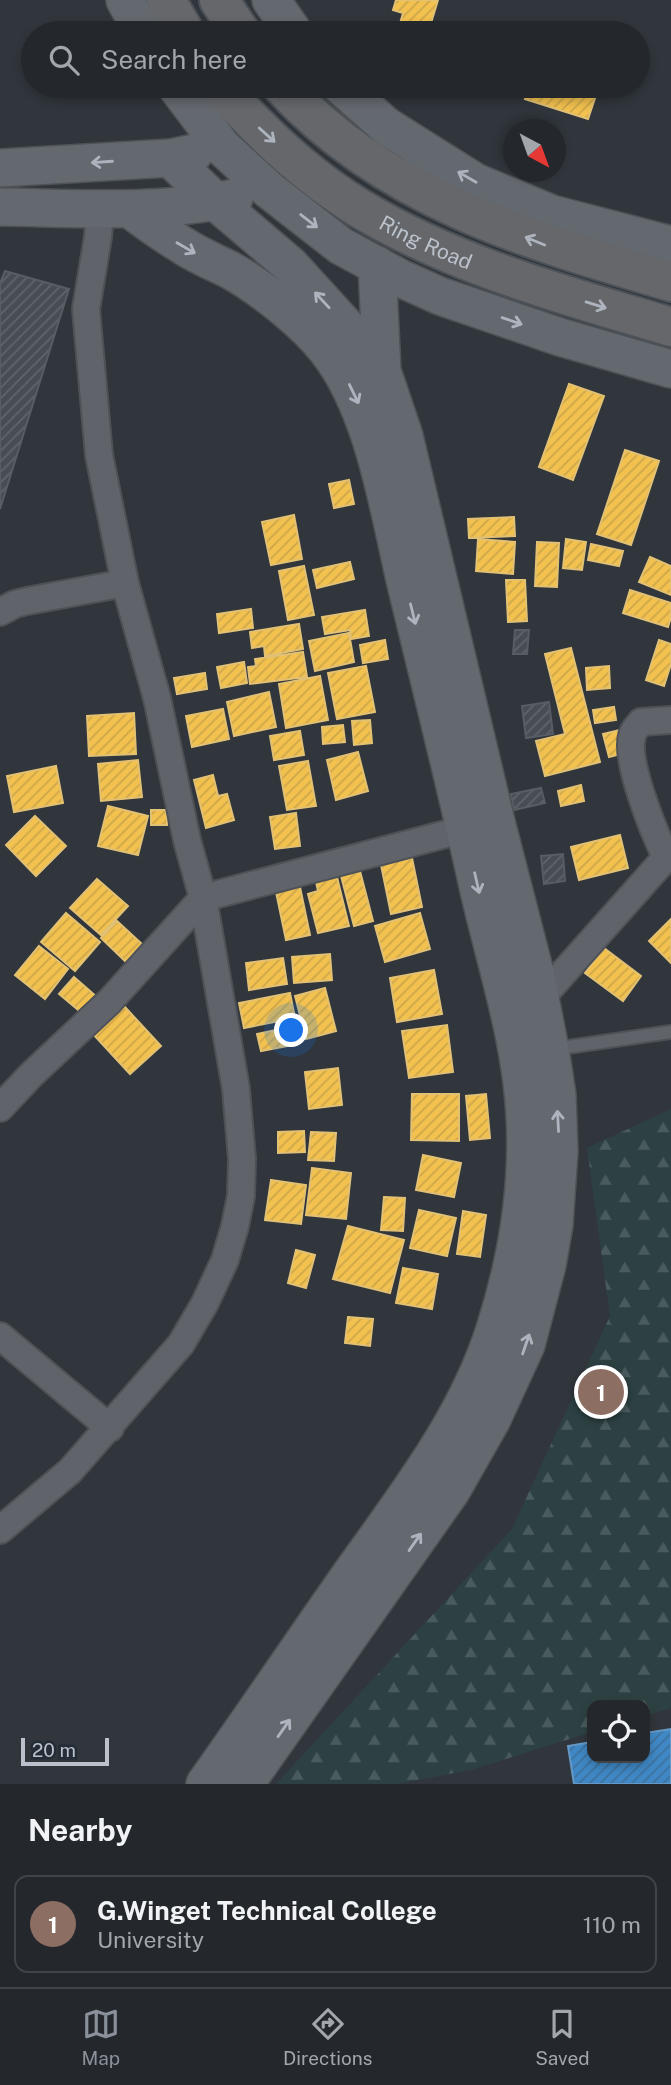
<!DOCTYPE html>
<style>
:root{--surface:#24282d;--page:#303439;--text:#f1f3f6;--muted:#a3a6aa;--line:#414449;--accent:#8a919a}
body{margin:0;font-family:"Public Sans",sans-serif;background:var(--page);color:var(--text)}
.controls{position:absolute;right:21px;bottom:21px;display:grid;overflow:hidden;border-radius:14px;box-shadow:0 4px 10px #0003}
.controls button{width:63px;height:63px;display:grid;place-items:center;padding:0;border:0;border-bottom:2px solid var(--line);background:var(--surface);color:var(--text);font:35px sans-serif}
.compass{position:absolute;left:503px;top:119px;width:63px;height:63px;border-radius:50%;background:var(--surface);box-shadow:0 4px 10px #0003;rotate:139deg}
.scale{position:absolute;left:21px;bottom:18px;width:88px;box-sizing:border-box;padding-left:7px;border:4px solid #bbc2cc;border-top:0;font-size:19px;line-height:24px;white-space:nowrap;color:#bbc2cc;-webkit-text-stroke:5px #232c37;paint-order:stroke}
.you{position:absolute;left:292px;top:1031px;width:24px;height:24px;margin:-18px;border:5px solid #fff;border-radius:50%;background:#1a73e8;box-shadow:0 0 0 10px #1a73e833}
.badge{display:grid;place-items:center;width:46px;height:46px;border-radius:50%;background:var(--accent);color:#fff;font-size:23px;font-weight:700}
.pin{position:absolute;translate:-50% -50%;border:4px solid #fff;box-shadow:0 2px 7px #0006}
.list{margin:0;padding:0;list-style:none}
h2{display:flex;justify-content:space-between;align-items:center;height:91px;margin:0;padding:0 28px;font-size:30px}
h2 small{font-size:23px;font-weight:400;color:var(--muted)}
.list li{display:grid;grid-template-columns:46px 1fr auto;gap:21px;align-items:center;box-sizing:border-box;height:98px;margin:0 14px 14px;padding:0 14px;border:2px solid var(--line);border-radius:14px}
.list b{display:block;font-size:26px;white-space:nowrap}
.list p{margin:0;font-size:23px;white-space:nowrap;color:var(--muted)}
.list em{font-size:23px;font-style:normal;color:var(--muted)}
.icon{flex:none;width:38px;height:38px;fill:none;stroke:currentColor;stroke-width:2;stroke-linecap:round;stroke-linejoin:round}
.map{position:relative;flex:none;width:671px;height:1784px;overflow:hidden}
.search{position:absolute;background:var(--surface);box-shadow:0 4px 10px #0003;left:21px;right:21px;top:21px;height:77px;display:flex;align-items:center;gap:18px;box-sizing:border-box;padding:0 24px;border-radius:38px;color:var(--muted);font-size:26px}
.sheet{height:203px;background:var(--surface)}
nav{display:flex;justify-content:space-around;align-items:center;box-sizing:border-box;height:98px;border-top:2px solid var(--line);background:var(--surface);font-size:19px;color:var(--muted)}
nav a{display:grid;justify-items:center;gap:4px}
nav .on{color:var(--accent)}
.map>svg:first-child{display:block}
.forest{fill:url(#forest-firs)}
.homes{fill:url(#homes-hatch);stroke:#e2c174;stroke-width:2}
.schools{fill:url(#schools-hatch);stroke:#6499c7;stroke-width:2}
.building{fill:url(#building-hatch);stroke:#585d64;stroke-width:2}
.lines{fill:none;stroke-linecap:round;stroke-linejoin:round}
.lane-casing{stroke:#4e5257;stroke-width:16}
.street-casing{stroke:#4e5257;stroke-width:30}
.secondary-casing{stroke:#4e5257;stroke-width:40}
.highway-casing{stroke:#4d5258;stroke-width:42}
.lane{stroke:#60646a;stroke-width:12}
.street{stroke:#60646a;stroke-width:26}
.secondary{stroke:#64686f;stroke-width:37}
.highway{stroke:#65676a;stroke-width:38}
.oneway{stroke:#aeb4bd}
.oneway2{stroke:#aeb4be}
.labels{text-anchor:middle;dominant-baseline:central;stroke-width:7;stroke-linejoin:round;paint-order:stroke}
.street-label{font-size:21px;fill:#bbc2cc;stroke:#232c37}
</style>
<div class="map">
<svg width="671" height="1784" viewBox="0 0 671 1784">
<defs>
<pattern id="forest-firs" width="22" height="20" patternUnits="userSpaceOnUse" patternTransform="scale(1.75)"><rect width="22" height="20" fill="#2d4143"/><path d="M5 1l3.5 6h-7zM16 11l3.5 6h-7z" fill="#4a5b5d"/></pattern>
<pattern id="homes-hatch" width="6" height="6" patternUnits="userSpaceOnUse" patternTransform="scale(1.75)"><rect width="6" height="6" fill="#f2c14e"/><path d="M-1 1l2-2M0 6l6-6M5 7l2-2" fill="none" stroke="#cda64b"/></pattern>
<pattern id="schools-hatch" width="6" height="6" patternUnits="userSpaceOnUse" patternTransform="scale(1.75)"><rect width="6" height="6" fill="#3f88c5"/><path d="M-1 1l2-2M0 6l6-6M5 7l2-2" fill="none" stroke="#3d719c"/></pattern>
<pattern id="building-hatch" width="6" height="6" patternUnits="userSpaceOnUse" patternTransform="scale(1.75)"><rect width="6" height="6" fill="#484d53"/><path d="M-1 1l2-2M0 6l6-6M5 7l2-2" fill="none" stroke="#60656b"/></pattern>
</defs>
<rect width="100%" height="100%" fill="#30363c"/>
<path class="forest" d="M 671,1109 L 671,1708 L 645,1716 L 645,1705 L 592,1705 L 592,1732 L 474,1769 L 398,1784 L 276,1784 L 512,1529 L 610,1316 L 587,1148 Z"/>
<path class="homes" d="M 396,0 L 438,0 L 428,33 L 399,27 L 403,13 L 393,10 Z
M 529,86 L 599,86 L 588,119 L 525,99 Z
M 569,384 L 604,396 L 573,480 L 539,467 Z
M 625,450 L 659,461 L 631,545 L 597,534 Z
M 349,480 L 354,504 L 334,508 L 329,484 Z
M 294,515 L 302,559 L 271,565 L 262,522 Z
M 514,517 L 515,536 L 469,538 L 468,519 Z
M 478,539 L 515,542 L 513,574 L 476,571 Z
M 566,539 L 586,542 L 582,570 L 563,568 Z
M 537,542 L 559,543 L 557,587 L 535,586 Z
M 591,544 L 623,551 L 619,566 L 588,560 Z
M 650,557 L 671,566 L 671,595 L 639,582 Z
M 350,562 L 354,579 L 317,588 L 313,570 Z
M 304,566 L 314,615 L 288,620 L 279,571 Z
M 506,580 L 525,580 L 527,621 L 508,622 Z
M 630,590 L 671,603 L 671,617 L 668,627 L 623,613 Z
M 251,609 L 253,628 L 219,633 L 217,614 Z
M 365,610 L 369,636 L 351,639 L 350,630 L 325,634 L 322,617 Z
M 299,624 L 303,649 L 265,656 L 264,646 L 252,648 L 250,632 Z
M 349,633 L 354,662 L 315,671 L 309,641 Z
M 385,640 L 388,659 L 363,663 L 360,645 Z
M 659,640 L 671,644 L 671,664 L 664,686 L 646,680 Z
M 571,648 L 600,762 L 545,776 L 536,741 L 565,734 L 545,654 Z
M 303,652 L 307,677 L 250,684 L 248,667 L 256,666 L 255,659 Z
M 244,662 L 247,683 L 221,688 L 217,667 Z
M 366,666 L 375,712 L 337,719 L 328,673 Z
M 609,666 L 610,688 L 587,690 L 586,668 Z
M 205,673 L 207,689 L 177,694 L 174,678 Z
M 320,676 L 328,720 L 286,728 L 279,684 Z
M 269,692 L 276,727 L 234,736 L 227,702 Z
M 614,707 L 616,720 L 595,723 L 593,710 Z
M 223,709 L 229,739 L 192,747 L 186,716 Z
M 134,713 L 136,754 L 89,756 L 87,716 Z
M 370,720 L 372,743 L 354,745 L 352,721 Z
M 343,725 L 345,742 L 323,744 L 322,727 Z
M 620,730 L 625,753 L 609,757 L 603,734 Z
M 300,731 L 304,755 L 274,760 L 270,736 Z
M 358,752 L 368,791 L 336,800 L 327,760 Z
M 138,760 L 142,797 L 101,801 L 98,764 Z
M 308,761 L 316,806 L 287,810 L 279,766 Z
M 56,766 L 63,803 L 14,812 L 7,776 Z
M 213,775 L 218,796 L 227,794 L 234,820 L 206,828 L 194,780 Z
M 581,785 L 584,801 L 561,806 L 558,791 Z
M 108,806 L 148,816 L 138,855 L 98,846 Z
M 151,810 L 166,810 L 167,825 L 151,825 Z
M 296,813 L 300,846 L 275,849 L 270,817 Z
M 35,816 L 66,846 L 36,876 L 6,845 Z
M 620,835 L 628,868 L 579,880 L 571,847 Z
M 412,858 L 422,907 L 391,914 L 381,865 Z
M 360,871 L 373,921 L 354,926 L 341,876 Z
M 337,877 L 349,926 L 318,933 L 308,894 L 318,891 L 316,882 Z
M 97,879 L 128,906 L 101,935 L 70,908 Z
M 300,887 L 310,935 L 286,940 L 276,892 Z
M 66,913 L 100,942 L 75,971 L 41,942 Z
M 420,913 L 430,949 L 385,962 L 375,926 Z
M 671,919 L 671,963 L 649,941 Z
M 117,921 L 142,944 L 126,962 L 101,938 Z
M 39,946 L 68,969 L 45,999 L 15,975 Z
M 604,948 L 641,976 L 623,1001 L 585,973 Z
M 330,954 L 332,980 L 294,983 L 292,957 Z
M 283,958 L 287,984 L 249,990 L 246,963 Z
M 434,970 L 442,1014 L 397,1022 L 390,978 Z
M 74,977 L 97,997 L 83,1014 L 59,994 Z
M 325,988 L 336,1031 L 306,1039 L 295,996 Z
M 290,993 L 295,1018 L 244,1028 L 239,1003 Z
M 124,1006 L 161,1046 L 130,1074 L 93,1034 Z
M 447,1025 L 453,1072 L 409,1078 L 402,1031 Z
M 290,1027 L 293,1045 L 261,1051 L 257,1034 Z
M 338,1068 L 342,1105 L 309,1109 L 305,1072 Z
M 412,1094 L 459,1094 L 459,1141 L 411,1140 Z
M 486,1094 L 490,1138 L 470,1140 L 466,1096 Z
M 304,1131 L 305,1152 L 278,1153 L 278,1132 Z
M 311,1132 L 336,1133 L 334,1161 L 308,1160 Z
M 423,1155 L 461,1163 L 454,1197 L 416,1190 Z
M 312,1168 L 351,1173 L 346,1219 L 306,1215 Z
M 271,1180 L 306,1185 L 301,1224 L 265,1220 Z
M 384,1197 L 405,1198 L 403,1231 L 381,1230 Z
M 419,1210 L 456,1218 L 447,1256 L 410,1248 Z
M 463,1211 L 486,1215 L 480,1257 L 457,1254 Z
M 348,1226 L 404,1240 L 390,1293 L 333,1279 Z
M 296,1250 L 315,1255 L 306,1288 L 288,1283 Z
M 403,1268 L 438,1274 L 432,1309 L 396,1303 Z
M 348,1317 L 373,1319 L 370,1346 L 345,1343 Z"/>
<path class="schools" d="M 671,1729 L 671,1784 L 574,1784 L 568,1746 L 592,1742 L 592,1758 L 645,1758 L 645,1733 Z"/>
<path class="building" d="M 5,271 L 69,289 L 0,509 L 0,283 Z
M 515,630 L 529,630 L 527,654 L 513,654 Z
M 549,702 L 553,734 L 526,738 L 522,706 Z
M 541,788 L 545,803 L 514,810 L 511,794 Z
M 563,854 L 565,881 L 544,884 L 541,856 Z"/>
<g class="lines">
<g class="lane-casing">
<path id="lane" d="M 554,1049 L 671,1032"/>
</g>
<g class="street-casing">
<path id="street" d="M 0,612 L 15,604 L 27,601 L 125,583
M 666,857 C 654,832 625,762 632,736 C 633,730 638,726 641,722 L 671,720
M 531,1006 L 541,998 L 671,852
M 0,1108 L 31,1075 L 109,1002 L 203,898 L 465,829
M 0,1336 L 110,1428
M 0,1530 L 70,1471 L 181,1344 L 205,1303 L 225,1260 L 235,1226 L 241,1196 L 242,1159 L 236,1089 L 203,898 L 187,840 L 157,698 L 125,583 L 99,455 L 86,309 L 98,237 L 100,209"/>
</g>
<g class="secondary-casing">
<path id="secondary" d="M 125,0 L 143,33
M 271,0 L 294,33
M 176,86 L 222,147 L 269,190 L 341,246 L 400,278 L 440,296 L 560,337 L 671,369
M 341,86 L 386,126 L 475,182 L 552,214 L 671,245
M 170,158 L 216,202 L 290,265 L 352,333 L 382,371
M 0,168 L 170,158 L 194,153
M 0,207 C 77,208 158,214 234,198
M 130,209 C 147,222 164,234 182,245 C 197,255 214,262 230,270 C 262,288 304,321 327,350 C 375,411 389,513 407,588 C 431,687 456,786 478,886 C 495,962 521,1037 525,1116 C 529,1188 517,1260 495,1329 C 465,1424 400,1504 344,1584 C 297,1651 252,1718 205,1784
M 245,1784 L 451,1491 L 492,1419 L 526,1345 L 547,1265 L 554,1225 L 559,1151 L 557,1095 L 550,1049 L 535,973 L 496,822 L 404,436 L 382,371 L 377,265"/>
</g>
<g class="highway-casing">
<g id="highway">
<path d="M 166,0 L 185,33"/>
<path d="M 219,0 L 241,33"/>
<path id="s1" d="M 220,86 C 260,132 307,176 359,208 C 455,266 565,295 671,327"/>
<path d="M 282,86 C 386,199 528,240 671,282"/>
</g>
</g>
<use href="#lane" class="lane"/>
<use href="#street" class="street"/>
<use href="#secondary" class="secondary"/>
<use href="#highway" class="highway"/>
</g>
<defs><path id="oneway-shaft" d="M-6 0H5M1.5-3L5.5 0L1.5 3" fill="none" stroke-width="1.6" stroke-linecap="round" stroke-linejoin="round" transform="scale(1.75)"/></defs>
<g class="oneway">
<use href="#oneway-shaft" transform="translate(267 135) rotate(42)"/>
<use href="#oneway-shaft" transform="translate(535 241) rotate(-158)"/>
<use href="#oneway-shaft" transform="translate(596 305) rotate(17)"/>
</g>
<g class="oneway2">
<use href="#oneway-shaft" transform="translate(102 162) rotate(176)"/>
<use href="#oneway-shaft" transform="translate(467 177) rotate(-150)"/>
<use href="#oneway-shaft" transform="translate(309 221) rotate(38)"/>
<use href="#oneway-shaft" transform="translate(186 248) rotate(30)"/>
<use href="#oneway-shaft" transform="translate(322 300) rotate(-133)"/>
<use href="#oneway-shaft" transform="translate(512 321) rotate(19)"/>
<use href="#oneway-shaft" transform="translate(354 394) rotate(64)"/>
<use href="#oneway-shaft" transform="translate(413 614) rotate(76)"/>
<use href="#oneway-shaft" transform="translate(477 883) rotate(77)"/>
<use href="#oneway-shaft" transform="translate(558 1121) rotate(-93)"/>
<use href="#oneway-shaft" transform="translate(526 1344) rotate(-71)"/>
<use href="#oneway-shaft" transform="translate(415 1542) rotate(-55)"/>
<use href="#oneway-shaft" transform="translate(284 1728) rotate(-55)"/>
</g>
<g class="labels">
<g class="street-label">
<text stroke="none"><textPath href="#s1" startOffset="261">Ring Road</textPath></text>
</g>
</g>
</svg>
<div class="controls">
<button><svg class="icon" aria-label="locate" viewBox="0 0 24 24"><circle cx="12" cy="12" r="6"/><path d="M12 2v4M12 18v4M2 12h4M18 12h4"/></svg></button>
</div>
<svg class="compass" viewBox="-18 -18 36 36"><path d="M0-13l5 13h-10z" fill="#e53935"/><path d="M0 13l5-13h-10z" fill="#a3a6aa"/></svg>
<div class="scale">20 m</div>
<div class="you"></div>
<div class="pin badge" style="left:601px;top:1392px;background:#8d6e63">1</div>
<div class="search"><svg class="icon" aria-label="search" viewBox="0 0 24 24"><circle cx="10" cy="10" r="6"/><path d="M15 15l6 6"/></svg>Search here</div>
</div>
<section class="sheet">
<h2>Nearby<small></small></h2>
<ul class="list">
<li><span class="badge" style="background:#8d6e63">1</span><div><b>G.Winget Technical College</b><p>University</p></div><em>110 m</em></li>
</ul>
</section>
<nav>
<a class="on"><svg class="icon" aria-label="map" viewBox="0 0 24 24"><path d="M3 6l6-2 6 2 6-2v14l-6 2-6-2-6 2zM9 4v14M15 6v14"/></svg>Map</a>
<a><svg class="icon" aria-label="directions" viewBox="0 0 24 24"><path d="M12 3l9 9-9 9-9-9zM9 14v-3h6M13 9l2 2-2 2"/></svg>Directions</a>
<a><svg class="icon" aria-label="saved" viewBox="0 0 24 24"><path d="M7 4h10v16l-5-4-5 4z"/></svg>Saved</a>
</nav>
